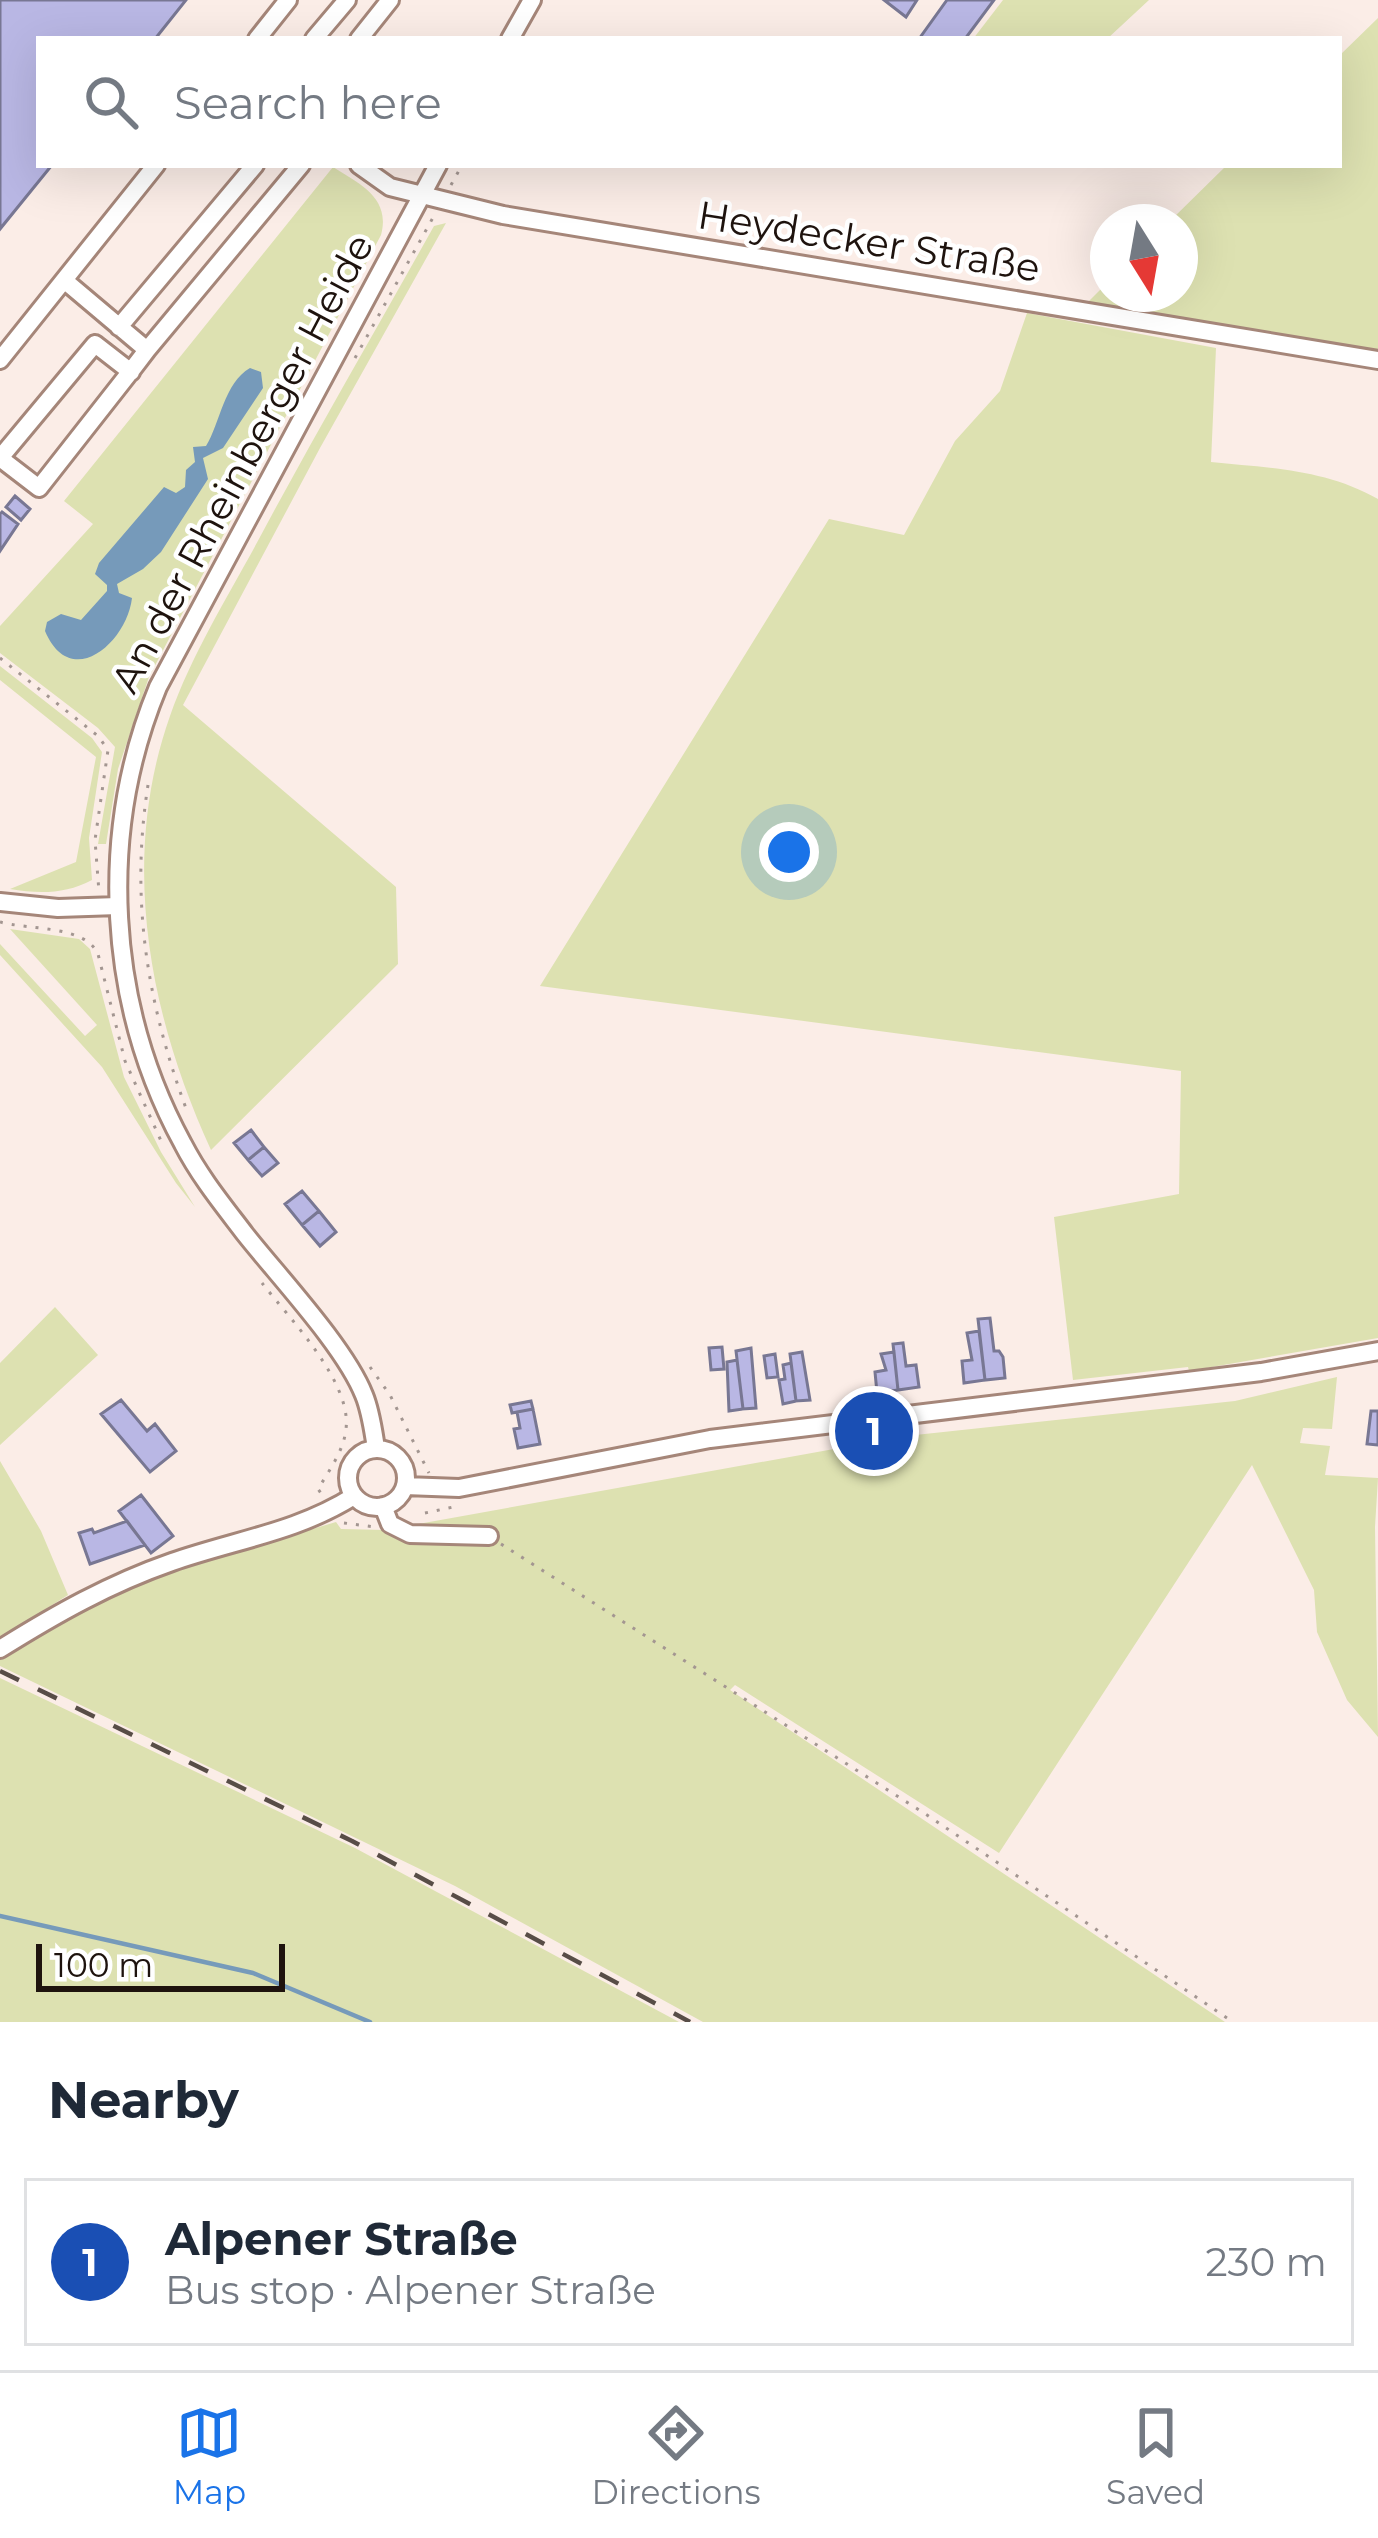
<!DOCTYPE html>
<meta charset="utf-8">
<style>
:root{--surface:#fff;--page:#f6f6f7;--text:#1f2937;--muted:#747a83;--line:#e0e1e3;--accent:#1a73e8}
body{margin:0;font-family:Montserrat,sans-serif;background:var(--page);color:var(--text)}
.compass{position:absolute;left:1090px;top:204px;width:108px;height:108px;border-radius:50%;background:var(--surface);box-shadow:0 12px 48px #0002;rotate:169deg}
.scale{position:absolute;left:36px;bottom:30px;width:249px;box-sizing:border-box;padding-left:12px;border:6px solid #1e130e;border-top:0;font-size:33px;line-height:42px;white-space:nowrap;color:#1e130e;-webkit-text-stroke:9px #fff;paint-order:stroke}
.you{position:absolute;left:789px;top:852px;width:42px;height:42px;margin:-30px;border:9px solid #fff;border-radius:50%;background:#1a73e8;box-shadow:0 0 0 18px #1a73e833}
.badge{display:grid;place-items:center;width:78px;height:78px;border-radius:50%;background:var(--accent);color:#fff;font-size:39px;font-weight:700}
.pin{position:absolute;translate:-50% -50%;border:6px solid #fff;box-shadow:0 3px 12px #0006}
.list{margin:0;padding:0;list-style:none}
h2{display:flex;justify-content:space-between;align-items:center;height:156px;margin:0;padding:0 48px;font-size:51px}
h2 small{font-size:39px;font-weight:400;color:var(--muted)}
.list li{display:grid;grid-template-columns:78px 1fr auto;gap:36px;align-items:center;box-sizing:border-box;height:168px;margin:0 24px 24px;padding:0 24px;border:3px solid var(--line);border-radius:0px}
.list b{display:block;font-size:45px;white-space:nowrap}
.list p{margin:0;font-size:39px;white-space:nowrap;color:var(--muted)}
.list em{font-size:39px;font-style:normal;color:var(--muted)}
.icon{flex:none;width:66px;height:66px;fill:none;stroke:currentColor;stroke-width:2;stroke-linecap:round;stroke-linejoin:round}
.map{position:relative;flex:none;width:1378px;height:2022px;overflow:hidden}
.search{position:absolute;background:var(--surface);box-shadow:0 12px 48px #0002;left:36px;right:36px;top:36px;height:132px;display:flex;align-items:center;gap:30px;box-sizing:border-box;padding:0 42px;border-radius:0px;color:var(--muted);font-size:45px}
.sheet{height:348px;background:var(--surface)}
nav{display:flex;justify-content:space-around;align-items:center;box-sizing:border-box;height:168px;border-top:3px solid var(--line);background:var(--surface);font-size:33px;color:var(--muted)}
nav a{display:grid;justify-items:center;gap:6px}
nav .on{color:var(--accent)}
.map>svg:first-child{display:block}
.green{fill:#dde1b1}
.water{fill:#769aba}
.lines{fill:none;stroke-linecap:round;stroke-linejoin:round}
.stream{stroke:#769aba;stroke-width:4.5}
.building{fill:#b9b7e4;stroke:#787793;stroke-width:3}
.minor-casing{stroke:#a58679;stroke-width:22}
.path{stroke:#a39691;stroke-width:3;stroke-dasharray:3 9;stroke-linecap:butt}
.minor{stroke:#fff;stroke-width:16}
.rail{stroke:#584d47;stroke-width:4.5;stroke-dasharray:21 21;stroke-linecap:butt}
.labels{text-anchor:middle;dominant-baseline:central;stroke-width:9;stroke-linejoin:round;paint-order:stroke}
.street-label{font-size:39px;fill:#1e130e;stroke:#fff}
</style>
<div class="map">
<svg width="1378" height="2022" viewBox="0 0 1378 2022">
<rect width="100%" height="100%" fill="#fbede7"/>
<path class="green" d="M 1003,0 L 1149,0 L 1107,39 L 973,39 Z
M 1378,18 L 1378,357 L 1087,303 L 1108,282 L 1108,294 L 1180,294 L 1180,222 L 1169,222 L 1227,165 L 1339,165 L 1339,56 Z
M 333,167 C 360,184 391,198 381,235 L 149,677 L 118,769 L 106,844 L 98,844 L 115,747 L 98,728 L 0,653 L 0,626 L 93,524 L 64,501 Z
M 446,223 L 320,448 L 183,705 L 396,887 L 398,964 L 211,1150 C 149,1015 119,860 170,716 C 192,653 229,595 260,537 C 316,432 376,330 434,226 Z
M 1027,313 L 1216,348 L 1211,462 C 1269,468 1325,469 1378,499 L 1378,1338 L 1189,1371 L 1188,1367 L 1073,1380 L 1054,1217 L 1179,1194 L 1181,1071 L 540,986 L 829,519 L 904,535 L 955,441 L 1000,391 Z
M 0,666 L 92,738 L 102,752 L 89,838 L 92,880 C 66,894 39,894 10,889 L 76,862 L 96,757 L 0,680 Z
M 10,929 L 79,939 L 90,949 L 124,1077 L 161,1152 L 195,1207 L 176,1183 L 102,1067 L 0,955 L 0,944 L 85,1036 L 97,1025 Z
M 55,1307 L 98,1355 L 0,1445 L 0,1363 Z
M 1337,1377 L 1332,1429 L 1303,1428 L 1300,1443 L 1330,1446 L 1325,1475 L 1378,1478 L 1375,1527 L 1378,1737 L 1347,1700 L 1317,1632 L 1314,1590 L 1252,1465 L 999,1853 L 735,1685 L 730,1690 L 1225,2022 L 703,2022 L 455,1886 L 0,1666 L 0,1658 L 67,1614 L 147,1578 L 336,1522 L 341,1529 L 385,1530 L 906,1436 L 1235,1401 Z
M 0,1461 L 41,1531 L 68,1595 L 0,1638 Z
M 0,1678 L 355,1848 L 679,2022 L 0,2022 Z"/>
<path class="water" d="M 250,368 L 261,372 L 263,388 L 223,448 L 203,458 L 208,479 L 161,552 L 143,569 L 117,584 L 119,593 L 132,598 C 127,642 71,692 45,631 L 47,622 L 61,614 L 81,620 L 107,591 L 107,585 L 95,574 L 99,563 L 164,487 L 176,493 L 185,487 L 186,470 L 195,462 L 193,447 L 206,446 C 220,423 224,383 250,368 Z"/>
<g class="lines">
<path class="stream" d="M 0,1916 L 253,1973 L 370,2022"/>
</g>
<path class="building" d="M 0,0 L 186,0 L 155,39 L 39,39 L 39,165 L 52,165 L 0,229 Z
M 884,0 L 917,0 L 906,17 Z
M 947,0 L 994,0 L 965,39 L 919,39 Z
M 15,496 L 30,509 L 21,520 L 6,507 Z
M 2,512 L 18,524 L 0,551 L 0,514 Z
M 251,1130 L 264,1147 L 248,1160 L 234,1143 Z
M 264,1147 L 278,1163 L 262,1176 L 248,1160 Z
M 302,1191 L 319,1211 L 302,1225 L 285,1204 Z
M 319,1211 L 336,1232 L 320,1246 L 302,1225 Z
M 990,1318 L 994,1351 L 999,1351 L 1003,1357 L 1005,1378 L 985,1380 L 978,1319 Z
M 979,1331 L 985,1380 L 964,1383 L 962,1361 L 972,1360 L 967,1333 Z
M 903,1343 L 906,1366 L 916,1365 L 919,1387 L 898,1390 L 893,1344 Z
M 722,1347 L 724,1369 L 711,1370 L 709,1348 Z
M 751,1348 L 756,1408 L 743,1409 L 736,1351 Z
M 802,1352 L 810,1400 L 796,1401 L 790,1354 Z
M 894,1352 L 898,1390 L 877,1393 L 875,1372 L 886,1370 L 881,1354 Z
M 775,1354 L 778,1377 L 767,1378 L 764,1356 Z
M 737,1360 L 743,1409 L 729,1411 L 727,1362 Z
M 791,1363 L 796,1401 L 783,1404 L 779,1380 L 785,1379 L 783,1365 Z
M 121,1400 L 147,1431 L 155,1424 L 176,1451 L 150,1472 L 101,1414 Z
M 531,1401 L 533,1409 L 512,1413 L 510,1405 Z
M 533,1409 L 540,1444 L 518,1448 L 514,1429 L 520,1428 L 517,1412 Z
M 1371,1411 L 1378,1411 L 1378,1445 L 1367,1444 Z
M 141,1495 L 173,1536 L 151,1553 L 119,1511 Z
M 127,1521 L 145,1545 L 90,1564 L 79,1533 L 92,1529 L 94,1533 Z"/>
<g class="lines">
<g class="minor-casing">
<path id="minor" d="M 257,39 L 288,0
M 314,39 L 347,0
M 359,39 L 390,0
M 510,39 L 532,0
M 359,165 L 390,187 L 503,215 L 1378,360
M 64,280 L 147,350 L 301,165
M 119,327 L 255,165
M 0,360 L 156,165
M 131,372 L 95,344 L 0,458 L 39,488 L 134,367 L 147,350
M 0,902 L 58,908 L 118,906
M 376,1448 C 373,1430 371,1412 364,1395 C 345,1347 279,1277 245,1234 C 223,1205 200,1177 183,1144 C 107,1005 97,834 158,687 L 438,165
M348 1478a29 29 0 1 1 58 0a29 29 0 1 1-58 0Z
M 405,1486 L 459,1488 L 710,1439 L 1261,1372 L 1378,1351
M 383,1506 L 390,1524 L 410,1534 L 489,1536
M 0,1649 C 56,1614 109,1584 172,1562 C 235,1540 297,1532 354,1496"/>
</g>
<path class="path" d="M 451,185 L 462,165
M 355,358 L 435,214
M 0,658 L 98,736 L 108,750 L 95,840 L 99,892
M 148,785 C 130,900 147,1003 187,1111
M 0,922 C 29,930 85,925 98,954 L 125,1061 L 162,1143
M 262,1283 C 289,1318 352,1382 346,1429 C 344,1450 329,1471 318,1489 L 323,1496
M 370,1367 L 390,1395 L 429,1473
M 425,1513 L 458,1506
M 344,1523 L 375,1527
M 501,1544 L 927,1815 L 1233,2022"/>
<use href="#minor" class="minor"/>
<path class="rail" d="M 0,1671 L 352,1841 L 690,2022"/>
</g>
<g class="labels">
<g class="street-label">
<text transform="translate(869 241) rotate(9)">Heydecker Straße</text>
<text transform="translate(242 463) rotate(-62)">An der Rheinberger Heide</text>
</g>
</g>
</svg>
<svg class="compass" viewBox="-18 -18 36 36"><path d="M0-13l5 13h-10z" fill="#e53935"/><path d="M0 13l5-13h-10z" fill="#747a83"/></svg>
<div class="scale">100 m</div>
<div class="you"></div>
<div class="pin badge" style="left:874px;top:1431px;background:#1a4fb4">1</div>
<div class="search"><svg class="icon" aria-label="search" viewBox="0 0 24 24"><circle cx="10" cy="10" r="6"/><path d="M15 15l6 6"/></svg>Search here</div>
</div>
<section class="sheet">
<h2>Nearby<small></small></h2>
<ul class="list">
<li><span class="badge" style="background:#1a4fb4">1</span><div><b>Alpener Straße</b><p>Bus stop · Alpener Straße</p></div><em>230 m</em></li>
</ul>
</section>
<nav>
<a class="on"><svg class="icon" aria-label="map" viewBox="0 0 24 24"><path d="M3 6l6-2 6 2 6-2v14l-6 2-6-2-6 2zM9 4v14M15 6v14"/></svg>Map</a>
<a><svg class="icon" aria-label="directions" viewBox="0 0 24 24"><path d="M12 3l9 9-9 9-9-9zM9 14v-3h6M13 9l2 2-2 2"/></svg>Directions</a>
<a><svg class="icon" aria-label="saved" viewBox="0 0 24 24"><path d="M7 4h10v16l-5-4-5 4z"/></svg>Saved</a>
</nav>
